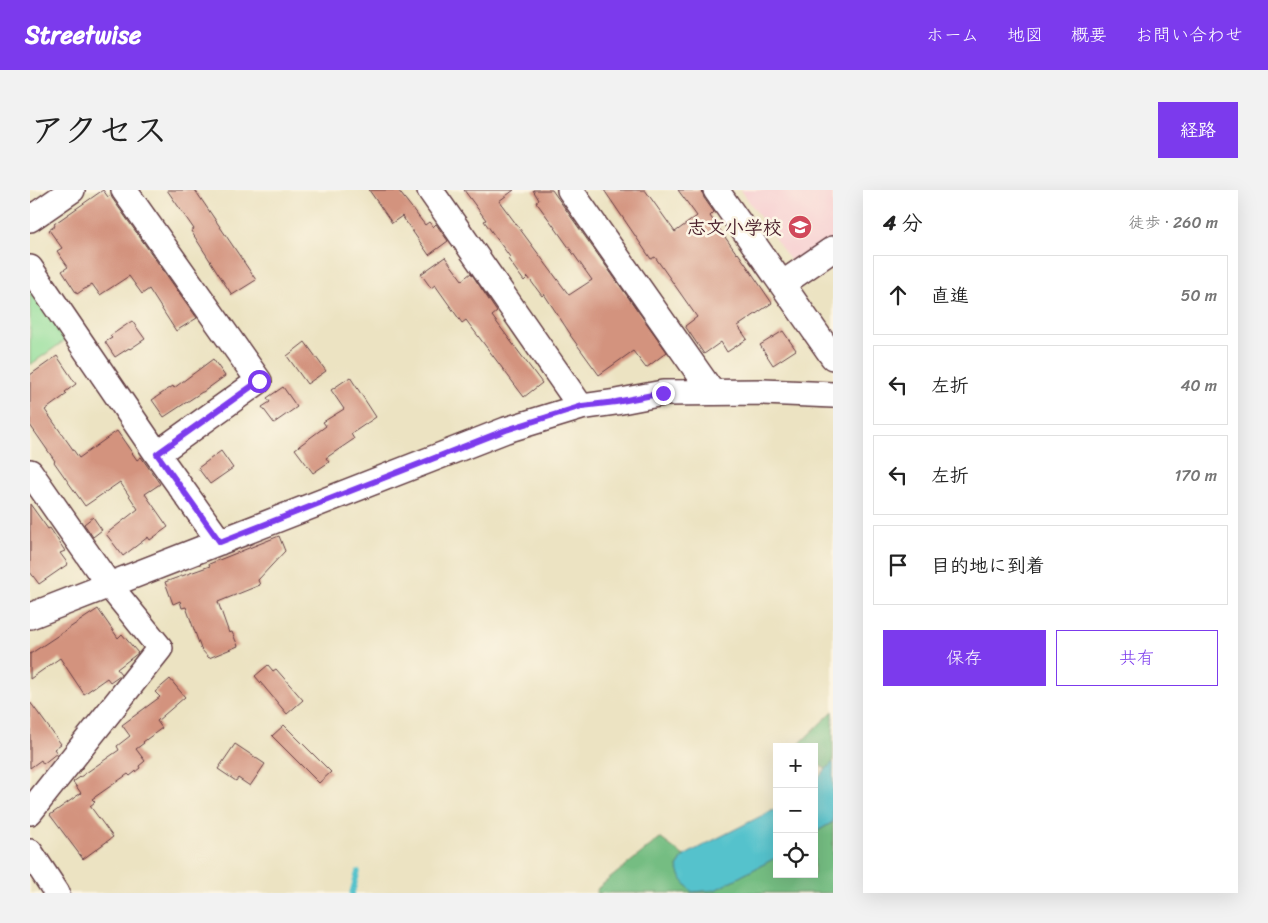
<!DOCTYPE html>
<html lang="ja">
<meta charset="utf-8">
<style>
:root{--surface:#fff;--page:#f2f2f2;--text:#222;--muted:#767676;--line:#e0e0e0;--accent:#7c3aed}
body{margin:0;font-family:Sriracha,"Klee One",sans-serif;background:var(--page);color:var(--text)}
.controls{position:absolute;right:15px;bottom:15px;display:grid;overflow:hidden;border-radius:0px;box-shadow:0 5px 20px #0002}
.controls button{width:45px;height:45px;display:grid;place-items:center;padding:0;border:0;border-bottom:1px solid var(--line);background:var(--surface);color:var(--text);font:25px sans-serif}
.stop{position:absolute;width:15px;height:15px;margin:-11px;border:4px solid #7c3aed;border-radius:50%;background:#fff}
.stop.end{background:#7c3aed;border-color:#fff;box-shadow:0 1px 5px #0008}
.list{margin:0;padding:0;list-style:none}
h2{display:flex;justify-content:space-between;align-items:center;height:65px;margin:0;padding:0 20px;font-size:21px}
h2 small{font-size:16px;font-weight:400;color:var(--muted)}
.list li{display:grid;grid-template-columns:32px 1fr auto;gap:15px;align-items:center;box-sizing:border-box;height:80px;margin:0 10px 10px;padding:0 10px;border:1px solid var(--line);border-radius:0px}
.list b{display:block;font-size:19px;white-space:nowrap}
.list em{font-size:16px;font-style:normal;color:var(--muted)}
.actions{display:flex;gap:10px;padding:15px 20px}
.actions a{flex:1;padding:11px 0;border:1px solid var(--accent);border-radius:0px;text-align:center;font-size:18px;color:var(--accent)}
.actions .main{background:var(--accent);color:#fff}
.icon{flex:none;width:28px;height:28px;fill:none;stroke:currentColor;stroke-width:2;stroke-linecap:round;stroke-linejoin:round}
.map{position:relative;flex:none;width:803px;height:703px;overflow:hidden;border-radius:0px}
header{display:flex;align-items:center;gap:30px;box-sizing:border-box;height:70px;padding:0 25px;background:var(--accent);color:#fff}
header strong{font-size:24px}
nav{display:flex;gap:28px;margin-inline-start:auto;font-size:18px}
.intro{display:flex;align-items:center;justify-content:space-between;box-sizing:border-box;height:120px;padding:0 30px}
h1{margin:0;font-size:35px}
.button{padding:12px 22px;border-radius:0px;background:var(--accent);color:#fff;font-size:18px;font-weight:700}
main{display:flex;gap:30px;padding:0 30px}
aside{flex:1;background:var(--surface);border-radius:0px;box-shadow:0 5px 20px #0002}
.map>svg:first-child{display:block}
.built{fill:#f7cfd1}
.green{fill:#92de9a;stroke:#6e7e62}
.forest{fill:#75bd82;stroke:#606e56}
.water{fill:#55c2cc;stroke:#50707c}
.lines{fill:none;stroke-linecap:round;stroke-linejoin:round}
.stream{stroke:#55c2cc;stroke-width:5.5}
.building{fill:#d3937e}
.minor-casing{stroke:#623c42;stroke-width:28}
.minor{stroke:#fff;stroke-width:25}
.route{stroke:#7c3aed;stroke-width:6}
.labels{text-anchor:middle;dominant-baseline:central;stroke-width:5;stroke-linejoin:round;paint-order:stroke}
.poi-label{font-size:19px;font-weight:bold;fill:#4a1f2b;stroke:#fcf5e5;text-anchor:end}
</style>
<header>
<strong>Streetwise</strong>
<nav><a>ホーム</a><a>地図</a><a>概要</a><a>お問い合わせ</a></nav>
</header>
<div class="intro"><h1>アクセス</h1><a class="button">経路</a></div>
<main>
<div class="map">
<svg width="803" height="703" viewBox="0 0 803 703">
<rect width="100%" height="100%" fill="#fcf5e5"/>
<filter id="ink" filterUnits="userSpaceOnUse"><feTurbulence type="fractalNoise" baseFrequency=".02" numOctaves="2"/><feDisplacementMap in="SourceGraphic" scale="10" xChannelSelector="R" yChannelSelector="G"/><feConvolveMatrix kernelMatrix="1 2 1 2 8 2 1 2 1" color-interpolation-filters="sRGB"/></filter>
<filter id="wash" filterUnits="userSpaceOnUse"><feTurbulence type="fractalNoise" baseFrequency=".0096" numOctaves="4" result="noise"/><feDisplacementMap in="SourceGraphic" scale="20" xChannelSelector="R" yChannelSelector="G"/><feGaussianBlur stdDeviation="1.12" result="paint"/><feColorMatrix in="noise" values="0 0 0 0 0 0 0 0 0 0 0 0 0 0 0 0 0 1.4 0 .05"/><feComposite in="paint" operator="in"/></filter>
<g filter="url(#wash)">
<rect width="100%" height="100%" fill="#ece3c2"/>
<path class="built" d="M 711,0 L 803,0 L 803,74 L 776,93 Z"/>
<path class="green" d="M 0,99 L 37,149 L 0,175 Z"/>
<path class="forest" d="M 803,521 L 803,572 L 797,580 L 784,571 L 784,557 L 766,557 Z
M 803,632 L 803,703 L 566,703 L 568,698 L 630,648 L 654,666 L 647,677 L 685,700 L 747,667 L 747,684 L 784,684 L 784,643 Z"/>
<path class="water" d="M 803,572 L 803,632 L 784,643 L 784,592 Z
M 747,618 L 747,667 L 685,700 L 662,702 L 652,690 L 647,677 L 654,666 L 670,657 Z"/>
<g class="lines">
<path class="stream" d="M 322,703 L 328,682"/>
</g>
<g id="blocks">
<path class="building" d="M 73,0 L 78,7 L 81,5 L 82,8 L 167,128 L 146,141 L 119,99 L 112,104 L 99,86 L 70,105 L 62,94 L 47,104 L 32,81 L 38,77 L 27,61 L 32,58 L 19,40 L 25,36 L 24,34 Z
M 137,0 L 165,0 L 226,90 L 202,105 L 161,41 L 164,39 Z
M 339,0 L 368,0 L 395,35 L 399,32 L 403,37 L 406,34 L 418,51 L 399,65 L 372,26 L 362,33 Z
M 434,0 L 484,0 L 469,11 L 539,105 L 562,90 L 523,35 L 506,12 L 509,10 L 503,0 L 522,0 L 637,162 L 616,178 L 603,161 L 569,185 L 540,145 L 541,145 L 514,104 L 512,106 L 498,87 L 494,91 L 478,69 L 480,67 L 454,31 L 456,30 Z
M 574,0 L 615,0 L 645,42 L 667,26 L 648,0 L 672,0 L 674,8 L 684,22 L 680,26 L 707,64 L 708,63 L 742,113 L 708,136 L 717,149 L 697,162 L 691,152 L 674,164 L 655,136 L 667,127 L 625,67 L 621,69 Z
M 415,67 L 432,90 L 441,83 L 467,122 L 462,126 L 512,193 L 494,207 L 436,130 L 432,133 L 405,95 L 401,98 L 391,84 Z
M 102,131 L 115,149 L 100,159 L 99,158 L 85,167 L 75,152 L 82,148 L 80,146 Z
M 753,141 L 766,160 L 743,175 L 730,155 Z
M 275,152 L 296,181 L 277,194 L 257,166 Z
M 27,166 L 46,194 L 35,202 L 37,204 L 15,220 L 49,268 L 87,241 L 107,270 L 111,267 L 130,294 L 115,304 L 138,337 L 120,350 L 118,347 L 93,366 L 76,344 L 108,319 L 90,292 L 55,316 L 24,272 L 25,271 L 0,235 L 0,185 Z
M 183,169 L 195,186 L 173,202 L 172,202 L 134,227 L 122,210 L 143,196 L 144,198 Z
M 320,187 L 346,227 L 321,244 L 324,249 L 296,268 L 299,272 L 283,283 L 265,259 L 296,236 L 293,232 L 314,219 L 301,200 Z
M 253,197 L 267,217 L 244,233 L 232,217 L 240,212 L 237,208 Z
M 191,261 L 203,278 L 180,294 L 168,278 Z
M 0,314 L 18,339 L 20,338 L 35,361 L 30,363 L 38,374 L 9,394 L 0,382 Z
M 63,327 L 72,340 L 63,347 L 54,334 Z
M 249,346 L 255,361 L 228,390 L 230,395 L 188,412 L 199,443 L 202,442 L 208,456 L 179,468 L 171,459 L 156,417 L 152,418 L 150,411 L 143,414 L 135,392 L 180,376 L 179,374 Z
M 68,419 L 88,448 L 92,444 L 108,463 L 87,479 L 91,484 L 90,485 L 80,492 L 77,488 L 54,504 L 30,468 L 0,489 L 0,464 Z
M 238,475 L 243,481 L 246,479 L 273,510 L 257,524 L 225,486 Z
M 140,489 L 155,507 L 127,531 L 132,538 L 113,552 L 114,553 L 106,559 L 115,571 L 109,576 L 110,578 L 100,586 L 98,584 L 62,609 L 65,612 L 60,616 L 83,647 L 53,669 L 20,625 L 51,603 L 43,592 L 89,560 L 87,556 L 100,546 L 92,535 L 130,507 L 125,502 Z
M 0,512 L 31,554 L 24,559 L 27,563 L 13,574 L 11,570 L 0,578 Z
M 254,535 L 301,582 L 289,593 L 242,546 Z
M 205,554 L 235,574 L 220,596 L 208,588 L 206,591 L 188,579 Z"/>
</g>
</g>
<g filter="url(#ink)">
<use href="#blocks" fill-opacity="0" stroke="#623c42" stroke-width="1"/>
<g class="lines">
<g class="minor-casing">
<path id="minor" d="M 94,0 L 229,191 L 127,264
M 400,0 L 551,217
M 540,0 L 682,202
M 686,0 L 803,167
M 0,29 L 42,0
M 0,78 L 127,264 L 190,352
M 752,94 L 803,59
M 0,282 L 79,395 L 130,458 L 0,622
M 0,426 L 476,240 L 551,217 L 586,212 L 633,203 L 733,202 L 803,205
M 0,662 L 27,703"/>
</g>
<use href="#minor" class="minor"/>
</g>
</g>
<g class="lines" filter="url(#ink)">
<path class="route" d="M 229,191 L 127,264 L 190,352 L 476,240 L 552,216 L 586,212 L 633,203"/>
</g>
<defs>
<g id="school-disc" transform="scale(1.25)"><circle r="9.5" fill="#d1495b" stroke="#fcf5e5"/><path d="M0-5L7-2L0 1L-7-2ZM-4 1L0 2.5L4 1V4Q0 6-4 4Z" fill="#fff"/></g>
</defs>
<g fill-rule="evenodd">
<use href="#school-disc" x="770" y="37"/>
</g>
<g class="labels">
<g class="poi-label">
<text x="752" y="37">志文小学校</text>
</g>
</g>
</svg>
<div class="controls">
<button>+</button>
<button>−</button>
<button><svg class="icon" aria-label="locate" viewBox="0 0 24 24"><circle cx="12" cy="12" r="6"/><path d="M12 2v4M12 18v4M2 12h4M18 12h4"/></svg></button>
</div>
<div class="stop" style="left:229px;top:191px"></div>
<div class="stop end" style="left:633px;top:203px"></div>
</div>
<aside>
<h2>4 分<small>徒歩 · 260 m</small></h2>
<ul class="list">
<li><svg class="icon" aria-label="ahead" viewBox="0 0 24 24"><path d="M12 20V5M6 11l6-6 6 6"/></svg><div><b>直進</b></div><em>50 m</em></li>
<li><svg class="icon" aria-label="left" viewBox="0 0 24 24"><path d="M17 20v-9H6M10 6l-5 5 5 5"/></svg><div><b>左折</b></div><em>40 m</em></li>
<li><svg class="icon" aria-label="left" viewBox="0 0 24 24"><path d="M17 20v-9H6M10 6l-5 5 5 5"/></svg><div><b>左折</b></div><em>170 m</em></li>
<li><svg class="icon" aria-label="arrive" viewBox="0 0 24 24"><path d="M6 21V4h12l-3 4 3 4H6"/></svg><div><b>目的地に到着</b></div></li>
</ul>
<div class="actions"><a class="main">保存</a><a>共有</a></div>
</aside>
</main>
